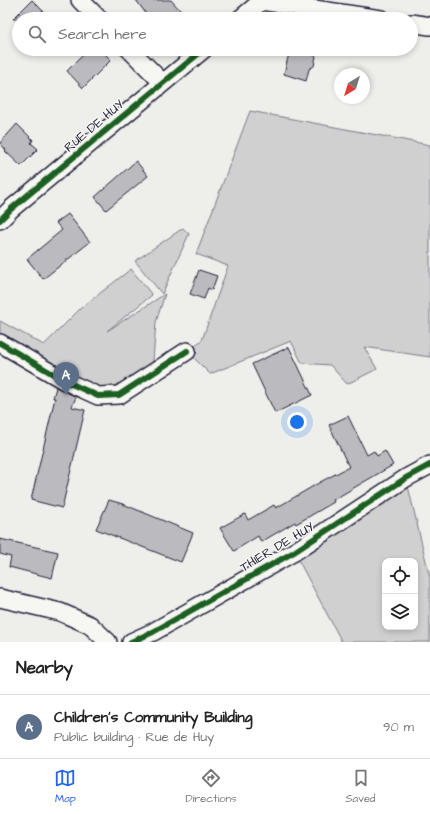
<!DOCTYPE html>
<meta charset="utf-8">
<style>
:root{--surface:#fff;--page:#f2f2f2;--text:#222;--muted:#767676;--line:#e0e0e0;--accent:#2563eb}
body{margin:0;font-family:"Architects Daughter",sans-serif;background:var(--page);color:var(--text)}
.controls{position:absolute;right:12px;bottom:12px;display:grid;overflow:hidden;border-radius:8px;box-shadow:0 2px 6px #0003}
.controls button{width:36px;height:36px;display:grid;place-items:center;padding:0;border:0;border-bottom:1px solid var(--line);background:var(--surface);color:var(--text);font:20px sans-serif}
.compass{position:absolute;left:334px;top:68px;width:36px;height:36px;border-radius:50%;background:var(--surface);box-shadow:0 2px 6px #0003;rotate:218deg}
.you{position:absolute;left:297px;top:422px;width:14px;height:14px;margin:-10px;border:3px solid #fff;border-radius:50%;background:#1a73e8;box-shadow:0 0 0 6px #1a73e833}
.badge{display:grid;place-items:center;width:26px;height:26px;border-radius:50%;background:var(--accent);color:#fff;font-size:13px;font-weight:700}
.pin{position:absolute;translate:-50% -33px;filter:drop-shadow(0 1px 2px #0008)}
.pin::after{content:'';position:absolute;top:21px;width:14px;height:12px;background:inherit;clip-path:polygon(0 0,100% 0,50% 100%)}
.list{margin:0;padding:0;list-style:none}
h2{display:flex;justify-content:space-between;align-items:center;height:52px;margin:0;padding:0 16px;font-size:17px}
h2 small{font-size:13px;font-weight:400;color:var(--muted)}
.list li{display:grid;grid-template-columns:26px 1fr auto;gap:12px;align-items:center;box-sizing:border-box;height:64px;padding:0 16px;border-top:1px solid var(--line)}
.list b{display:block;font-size:15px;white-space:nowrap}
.list p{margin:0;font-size:13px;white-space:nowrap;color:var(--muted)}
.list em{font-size:13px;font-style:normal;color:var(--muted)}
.icon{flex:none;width:22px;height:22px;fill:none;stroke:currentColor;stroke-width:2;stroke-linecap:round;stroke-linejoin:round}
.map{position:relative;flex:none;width:430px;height:642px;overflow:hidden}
.search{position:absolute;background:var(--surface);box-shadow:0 2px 6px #0003;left:12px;right:12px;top:12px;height:44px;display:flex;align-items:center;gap:10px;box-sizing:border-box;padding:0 14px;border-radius:22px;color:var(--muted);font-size:15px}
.sheet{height:116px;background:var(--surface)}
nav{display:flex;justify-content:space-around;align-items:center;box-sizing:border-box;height:56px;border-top:1px solid var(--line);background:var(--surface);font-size:11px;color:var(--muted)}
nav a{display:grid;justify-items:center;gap:2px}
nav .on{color:var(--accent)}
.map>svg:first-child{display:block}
.green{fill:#d0d0d1;stroke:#797986;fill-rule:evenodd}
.building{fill:#bbbbbf;stroke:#22223b}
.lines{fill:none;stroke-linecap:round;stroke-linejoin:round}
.minor-casing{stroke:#22223b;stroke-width:20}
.minor{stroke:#f6f6f2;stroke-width:17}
.cycleway-casing{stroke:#f6f6f2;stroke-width:8}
.cycleway{stroke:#1b5e20;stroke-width:6}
.labels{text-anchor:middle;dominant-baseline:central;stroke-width:3;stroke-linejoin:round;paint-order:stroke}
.street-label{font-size:13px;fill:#22223b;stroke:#f6f6f2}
</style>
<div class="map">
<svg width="430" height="642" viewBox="0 0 430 642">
<rect width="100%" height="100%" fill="#eeeeeb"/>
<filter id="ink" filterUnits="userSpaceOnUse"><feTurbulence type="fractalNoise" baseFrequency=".025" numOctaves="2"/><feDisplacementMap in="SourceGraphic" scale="8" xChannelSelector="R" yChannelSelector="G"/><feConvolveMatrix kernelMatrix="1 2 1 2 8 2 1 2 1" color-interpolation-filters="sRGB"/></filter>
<g filter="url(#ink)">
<path class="green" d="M 250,111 L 430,145 L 430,357 L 364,347 L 377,369 L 347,384 L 330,365 L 302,363 L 291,341 L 210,374 L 187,351 L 202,340 L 228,266 L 196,254 Z
M 183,228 L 189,234 L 162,294 L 135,261 Z
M 131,269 L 152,295 L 107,331 L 165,294 L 156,322 L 152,373 L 98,396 L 0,343 L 0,321 L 44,345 L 81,308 Z
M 406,478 L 430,578 L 430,642 L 342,642 L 294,552 ZM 385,561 L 415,561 L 415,627 L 385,627 Z"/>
<path class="building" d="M 32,0 L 51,19 L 13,19 Z
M 136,0 L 171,0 L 188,19 L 150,19 Z
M 89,49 L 100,49 L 111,60 L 83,88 L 67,71 Z
M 290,49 L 315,49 L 313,55 L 316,56 L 314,66 L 309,69 L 306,81 L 284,74 Z
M 17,124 L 33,140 L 31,143 L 38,149 L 21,166 L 5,151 L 6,150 L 0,143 Z
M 136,161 L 148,176 L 106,210 L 95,197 Z
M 68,214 L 90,242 L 43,279 L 27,259 L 62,230 L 56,223 Z
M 199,270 L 217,276 L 212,290 L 208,288 L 204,299 L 190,294 Z
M 289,347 L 312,395 L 275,413 L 252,364 Z
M 56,387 L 76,397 L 72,407 L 85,410 L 62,508 L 31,500 L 55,398 L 53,398 Z
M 348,416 L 367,455 L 374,451 L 377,456 L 385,451 L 393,465 L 333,500 L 334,502 L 296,524 L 295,522 L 261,542 L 258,536 L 234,551 L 220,528 L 245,514 L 248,520 L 274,505 L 276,508 L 322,481 L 349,467 L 329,425 Z
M 109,500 L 123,504 L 193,533 L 181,562 L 96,529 Z
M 0,539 L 58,552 L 52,578 L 9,567 L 11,557 L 0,554 Z"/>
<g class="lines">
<g class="minor-casing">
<path id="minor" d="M 80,0 L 99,19
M 261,1 L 381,19
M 240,19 L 263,0
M 411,23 L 430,26
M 129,49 L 163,83
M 0,220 L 11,209 L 204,49
M 0,343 L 65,381 L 98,396 L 119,395 L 187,351
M 0,598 L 60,612 L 90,625 L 108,642
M 131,642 L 153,632 L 294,552 L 406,478 L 430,465"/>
</g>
<use href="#minor" class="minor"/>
<g class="cycleway-casing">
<path id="cycleway" d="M 0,220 L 11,209 L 204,49
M 0,343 L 65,381 L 98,396 L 119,395 L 187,351
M 131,642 L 153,632 L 294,552 L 406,478 L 430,465"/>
</g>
<use href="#cycleway" class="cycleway"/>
</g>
</g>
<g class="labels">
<g class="street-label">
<text transform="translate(94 126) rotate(-40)">RUE DE HUY</text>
<text transform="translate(277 547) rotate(-31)">THIER DE HUY</text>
</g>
</g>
</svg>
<div class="controls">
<button><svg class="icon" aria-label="locate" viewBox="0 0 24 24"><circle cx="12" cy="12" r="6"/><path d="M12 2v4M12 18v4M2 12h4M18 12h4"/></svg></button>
<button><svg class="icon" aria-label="layers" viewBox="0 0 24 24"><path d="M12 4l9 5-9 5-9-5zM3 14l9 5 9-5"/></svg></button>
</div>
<svg class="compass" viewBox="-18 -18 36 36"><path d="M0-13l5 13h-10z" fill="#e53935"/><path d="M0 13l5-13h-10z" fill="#767676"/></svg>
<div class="you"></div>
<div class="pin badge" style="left:66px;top:395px;background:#5c6f8a">A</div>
<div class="search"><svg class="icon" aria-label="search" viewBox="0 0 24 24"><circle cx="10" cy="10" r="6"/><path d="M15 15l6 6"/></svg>Search here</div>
</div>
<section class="sheet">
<h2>Nearby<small></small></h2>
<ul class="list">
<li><span class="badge" style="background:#5c6f8a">A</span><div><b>Children's Community Building</b><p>Public building · Rue de Huy</p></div><em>90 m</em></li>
</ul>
</section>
<nav>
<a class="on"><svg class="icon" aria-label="map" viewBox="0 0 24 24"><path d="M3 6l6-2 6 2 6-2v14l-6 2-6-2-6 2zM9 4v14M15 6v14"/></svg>Map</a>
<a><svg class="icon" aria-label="directions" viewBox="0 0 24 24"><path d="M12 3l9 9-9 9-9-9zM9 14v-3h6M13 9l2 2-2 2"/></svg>Directions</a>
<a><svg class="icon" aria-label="saved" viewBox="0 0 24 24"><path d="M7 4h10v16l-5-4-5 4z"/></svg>Saved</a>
</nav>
